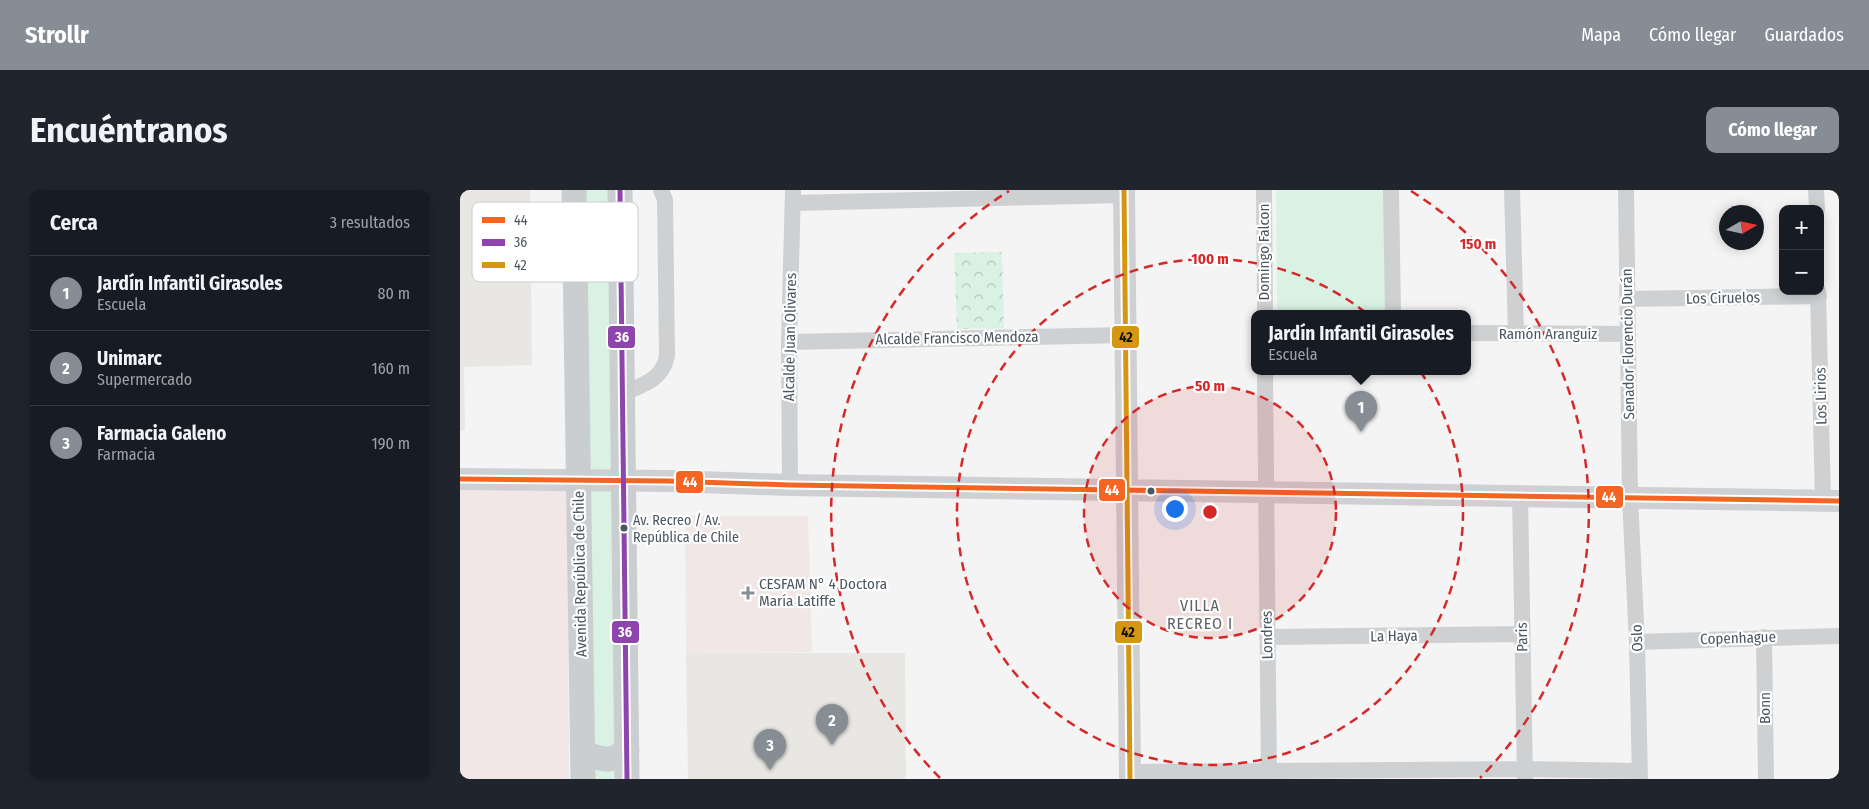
<!DOCTYPE html>
<html lang="es">
<meta charset="utf-8">
<style>
:root{--surface:#171b24;--page:#20242c;--text:#f1f3f6;--muted:#9ea1a6;--line:#363941;--accent:#868d94}
body{margin:0;font-family:"Fira Sans Condensed",sans-serif;background:var(--page);color:var(--text)}
.controls{position:absolute;right:15px;top:15px;display:grid;overflow:hidden;border-radius:10px;box-shadow:0 2px 12px #0003}
.controls button{width:45px;height:45px;display:grid;place-items:center;padding:0;border:0;border-bottom:1px solid var(--line);background:var(--surface);color:var(--text);font:25px sans-serif}
.compass{position:absolute;left:1259px;top:15px;width:45px;height:45px;border-radius:50%;background:var(--surface);box-shadow:0 2px 12px #0003;rotate:81deg}
.you{position:absolute;left:714px;top:318px;width:18px;height:18px;margin:-12px;border:4px solid #fff;border-radius:50%;background:#1a73e8;box-shadow:0 0 0 8px #1a73e833}
.badge{display:grid;place-items:center;width:32px;height:32px;border-radius:50%;background:var(--accent);color:#fff;font-size:16px;font-weight:700}
.pin{position:absolute;translate:-50% -41px;filter:drop-shadow(0 1px 2px #0008)}
.pin::after{content:'';position:absolute;top:26px;width:18px;height:15px;background:inherit;clip-path:polygon(0 0,100% 0,50% 100%)}
.popup{position:absolute;left:791px;top:120px;width:220px;height:65px;box-sizing:border-box;display:grid;place-content:center;border-radius:10px;background:var(--surface);filter:drop-shadow(0 1px 4px #0005);font-size:16px;white-space:nowrap;color:var(--muted)}
.popup b{font-size:19px;color:var(--text)}
.popup::after{content:'';position:absolute;left:50%;top:100%;margin-left:-10px;border:10px solid transparent;border-top-color:var(--surface)}
.list{margin:0;padding:0;list-style:none}
h2{display:flex;justify-content:space-between;align-items:center;height:65px;margin:0;padding:0 20px;font-size:21px}
h2 small{font-size:16px;font-weight:400;color:var(--muted)}
.list li{display:grid;grid-template-columns:32px 1fr auto;gap:15px;align-items:center;box-sizing:border-box;height:75px;padding:0 20px;border-top:1px solid var(--line)}
.list b{display:block;font-size:19px;white-space:nowrap}
.list p{margin:0;font-size:16px;white-space:nowrap;color:var(--muted)}
.list em{font-size:16px;font-style:normal;color:var(--muted)}
.map{position:relative;flex:none;width:1379px;height:589px;overflow:hidden;border-radius:10px}
header{display:flex;align-items:center;gap:30px;box-sizing:border-box;height:70px;padding:0 25px;background:var(--accent);color:#fff}
header strong{font-size:24px}
nav{display:flex;gap:28px;margin-inline-start:auto;font-size:18px}
.intro{display:flex;align-items:center;justify-content:space-between;box-sizing:border-box;height:120px;padding:0 30px}
h1{margin:0;font-size:35px}
.button{padding:12px 22px;border-radius:10px;background:var(--accent);color:#fff;font-size:18px;font-weight:700}
main{display:flex;gap:30px;padding:0 30px}
aside{flex:1;background:var(--surface);border-radius:10px;box-shadow:0 2px 12px #0003}
.map>svg:first-child{display:block}
.commercial{fill:#e8e7e3}
.medical{fill:#f1e7e6}
.green{fill:#d9f2e3}
.park{fill:url(#park-crowns)}
.lines{fill:none;stroke-linecap:round;stroke-linejoin:round}
.street{stroke:#ced0d2;stroke-width:16}
.secondary{stroke:#ced0d4;stroke-width:22}
.primary{stroke:#caced1;stroke-width:25}
.bus-1-casing{stroke:#fff;stroke-width:9}
.bus-2-casing{stroke:#fff;stroke-width:9}
.bus-3-casing{stroke:#fff;stroke-width:9}
.bus-1{stroke:#f26522;stroke-width:5}
.bus-2{stroke:#8e44ad;stroke-width:5}
.bus-3{stroke:#d49613;stroke-width:5}
.ring{fill:none;stroke:#d62828;stroke-width:2.5;stroke-dasharray:9 6}
.bus-dot{fill:#4a5661;stroke:#fff;stroke-width:2}
.poi-dot{fill:#868d94;stroke:#fff;stroke-width:2}
.labels{text-anchor:middle;dominant-baseline:central;stroke-width:4.5;stroke-linejoin:round;paint-order:stroke}
.bus-label{font-size:14px;fill:#4a5661;stroke:#fff;text-anchor:start}
.street-label{font-size:15px;fill:#4a5661;stroke:#fff}
.poi-label{font-size:15px;fill:#4a5661;stroke:#fff;text-anchor:start}
.neighbourhood-label{font-size:16px;letter-spacing:1px;fill:#5f6368;stroke:#fff}
.key{fill:#fff;stroke:#c9ccd0;stroke-width:1}
.key-label{font-size:14px;fill:#4a5661}
.centre{fill:#d62828;stroke:#fff;stroke-width:2.5}
.ring-label{font-size:15px;text-anchor:middle;font-weight:bold;fill:#d62828;stroke:#fff;stroke-width:4.5;stroke-linejoin:round;paint-order:stroke}
.line-badge{stroke:#fff;stroke-width:2}
.badge-label{font-size:14px;text-anchor:middle;font-weight:bold;fill:#fff}
.pale-badge-label{font-size:14px;text-anchor:middle;font-weight:bold;fill:#111}
</style>
<header>
<strong>Strollr</strong>
<nav><a>Mapa</a><a>Cómo llegar</a><a>Guardados</a></nav>
</header>
<div class="intro"><h1>Encuéntranos</h1><a class="button">Cómo llegar</a></div>
<main>
<aside>
<h2>Cerca<small>3 resultados</small></h2>
<ul class="list">
<li><span class="badge">1</span><div><b>Jardín Infantil Girasoles</b><p>Escuela</p></div><em>80 m</em></li>
<li><span class="badge">2</span><div><b>Unimarc</b><p>Supermercado</p></div><em>160 m</em></li>
<li><span class="badge">3</span><div><b>Farmacia Galeno</b><p>Farmacia</p></div><em>190 m</em></li>
</ul>
</aside>
<div class="map">
<svg width="1379" height="589" viewBox="0 0 1379 589">
<defs>
<pattern id="park-crowns" width="20" height="18" patternUnits="userSpaceOnUse" patternTransform="scale(1.25)"><rect width="20" height="18" fill="#d9f2e3"/><path d="M2 6a3 3 0 1 1 6 0M12 15a3 3 0 1 1 6 0" fill="none" stroke="#b2c7bb"/></pattern>
</defs>
<rect width="100%" height="100%" fill="#f4f4f4"/>
<path class="commercial" d="M 0,0 L 70,0 L 72,175 L 4,177 L 5,240 L 0,241 Z
M 226,463 L 445,463 L 446,589 L 228,589 Z"/>
<path class="medical" d="M 0,295 L 107,298 L 109,589 L 0,589 Z
M 225,326 L 348,326 L 352,462 L 226,463 Z"/>
<path class="green" d="M 122,0 L 149,0 L 155,589 L 130,589 Z
M 816,0 L 929,0 L 931,123 L 817,123 Z"/>
<path class="park" d="M 542,62 L 544,138 L 497,139 L 494,63 Z"/>
<g class="lines">
<path class="street" d="M 804,0 L 805,123
M 931,0 L 933,123
M 1052,0 L 1056,144
M 1166,0 L 1170,308 L 1177,452 L 1180,589
M 1356,0 L 1357,19
M 333,13 L 664,5
M 1358,101 L 1363,311
M 1167,109 L 1359,106
M 1007,143 L 1168,144
M 329,152 L 666,145
M 805,181 L 809,589
M 162,204 C 183,194 202,191 207,166 L 205,10 L 201,0
M 330,295 L 329,152 L 333,0
M 1060,306 L 1065,589
M 807,447 L 1062,444
M 1304,447 L 1306,589
M 1177,452 L 1379,446
M 670,582 L 1065,579 L 1179,581"/>
<path class="secondary" d="M 664,0 L 670,589
M 0,289 L 208,291 L 330,295 L 1379,311"/>
<path class="primary" d="M 114,0 L 123,589
M 160,0 L 167,589
M 123,563 C 142,569 150,574 167,560"/>
<g class="bus-1-casing">
<path id="bus-1" d="M 0,289 L 208,291 L 330,295 L 1379,311"/>
</g>
<g class="bus-2-casing">
<path id="bus-2" d="M 160,0 L 167,589"/>
</g>
<g class="bus-3-casing">
<path id="bus-3" d="M 664,0 L 670,589"/>
</g>
<use href="#bus-1" class="bus-1"/>
<use href="#bus-2" class="bus-2"/>
<use href="#bus-3" class="bus-3"/>
</g>
<circle cx="750" cy="322" r="126" fill="#d62828" fill-opacity=".12"/>
<g class="ring">
<circle cx="750" cy="322" r="126"/>
<circle cx="750" cy="322" r="253"/>
<path d="M480 588A379 379 0 0 1 549 1M951 1A379 379 0 0 1 1020 588"/>
</g>
<g class="bus-dot">
<circle cx="691" cy="301" r="4.5"/>
<circle cx="164" cy="338" r="4.5"/>
</g>
<path class="poi-dot" d="M285.5 395.5h5v5h5v5h-5v5h-5v-5h-5v-5h5z"/>
<g class="labels">
<g class="bus-label">
<text x="173" y="330">Av. Recreo / Av.<tspan x="173" dy="17">República de Chile</tspan></text>
</g>
<g class="street-label">
<text transform="translate(804 62) rotate(-90)">Domingo Falcon</text>
<text transform="translate(1263 108) rotate(-1)">Los Ciruelos</text>
<text x="1088" y="144">Ramón Aranguiz</text>
<text transform="translate(330 147) rotate(-89)">Alcalde Juan Olivares</text>
<text transform="translate(497 148) rotate(-1)">Alcalde Francisco Mendoza</text>
<text transform="translate(1168 154) rotate(-91)">Senador Florencio Durán</text>
<text transform="translate(1361 206) rotate(-91)">Los Lirios</text>
<text transform="translate(120 384) rotate(-91)">Avenida República de Chile</text>
<text transform="translate(807 445) rotate(-91)">Londres</text>
<text transform="translate(934 446) rotate(-1)">La Haya</text>
<text transform="translate(1062 447) rotate(-91)">Paris</text>
<text transform="translate(1177 448) rotate(-92)">Oslo</text>
<text transform="translate(1278 448) rotate(-2)">Copenhague</text>
<text transform="translate(1305 518) rotate(-90)">Bonn</text>
</g>
<g class="poi-label">
<text x="299" y="394">CESFAM N° 4 Doctora<tspan x="299" dy="17">María Latiffe</tspan></text>
</g>
<g class="neighbourhood-label">
<text x="740" y="415">VILLA<tspan x="740" dy="18">RECREO I</tspan></text>
</g>
</g>
<rect x="12" y="12" width="166" height="80" rx="8" class="key"/>
<rect x="22" y="27" width="23" height="6" fill="#f26522"/>
<rect x="22" y="49" width="23" height="7" fill="#8e44ad"/>
<rect x="22" y="72" width="23" height="6" fill="#d49613"/>
<g class="key-label">
<text x="54" y="35">44</text>
<text x="54" y="57">36</text>
<text x="54" y="80">42</text>
</g>
<circle cx="750" cy="322" r="8" class="centre"/>
<g class="ring-label">
<text x="1018" y="59">150 m</text>
<text x="750" y="74">100 m</text>
<text x="750" y="201">50 m</text>
</g>
<g class="line-badge">
<rect x="147" y="135" width="29" height="24" rx="5" fill="#8e44ad"/>
<rect x="651" y="135" width="29" height="24" rx="5" fill="#d49613"/>
<rect x="215" y="280" width="29" height="24" rx="5" fill="#f26522"/>
<rect x="638" y="288" width="28" height="24" rx="5" fill="#f26522"/>
<rect x="1135" y="295" width="29" height="24" rx="5" fill="#f26522"/>
<rect x="151" y="430" width="29" height="24" rx="5" fill="#8e44ad"/>
<rect x="654" y="430" width="29" height="24" rx="5" fill="#d49613"/>
</g>
<g class="badge-label">
<text x="162" y="152">36</text>
<text x="230" y="297">44</text>
<text x="652" y="305">44</text>
<text x="1149" y="312">44</text>
<text x="165" y="447">36</text>
</g>
<g class="pale-badge-label">
<text x="666" y="152">42</text>
<text x="668" y="447">42</text>
</g>
</svg>
<div class="controls">
<button>+</button>
<button>−</button>
</div>
<svg class="compass" viewBox="-18 -18 36 36"><path d="M0-13l5 13h-10z" fill="#e53935"/><path d="M0 13l5-13h-10z" fill="#9ea1a6"/></svg>
<div class="you"></div>
<div class="pin badge" style="left:901px;top:242px">1</div>
<div class="popup"><b>Jardín Infantil Girasoles</b>Escuela</div>
<div class="pin badge" style="left:372px;top:555px">2</div>
<div class="pin badge" style="left:310px;top:580px">3</div>
</div>
</main>
